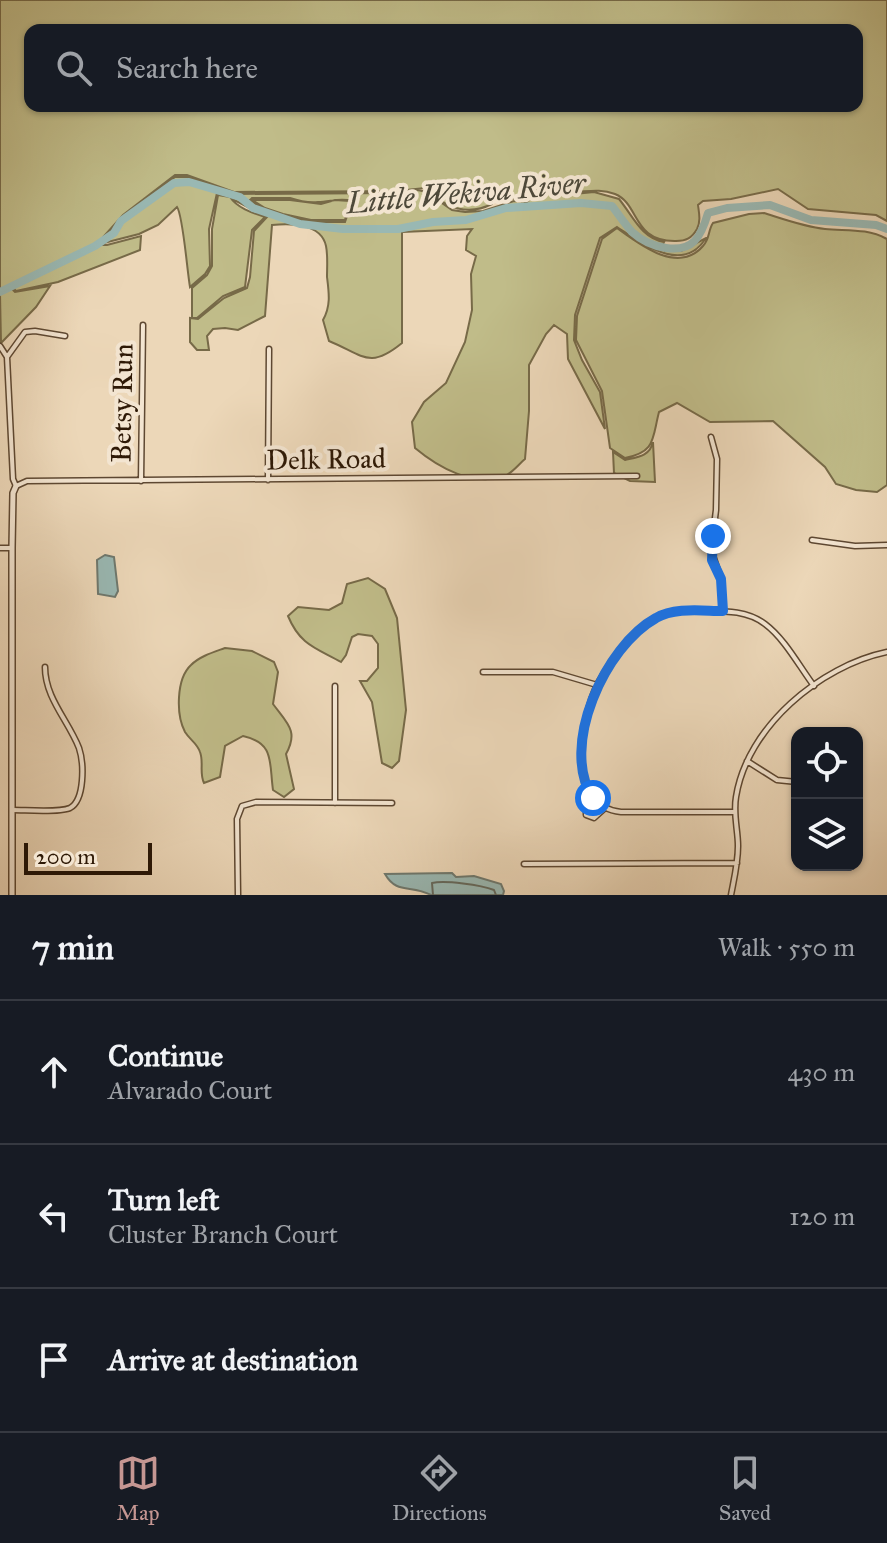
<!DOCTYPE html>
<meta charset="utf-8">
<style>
:root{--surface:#171b24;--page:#20242c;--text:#f1f3f6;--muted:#9ea1a6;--line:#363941;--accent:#c59692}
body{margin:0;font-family:"IM FELL Great Primer",serif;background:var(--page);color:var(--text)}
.controls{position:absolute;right:24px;bottom:24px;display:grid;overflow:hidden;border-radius:16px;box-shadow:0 2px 6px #0004}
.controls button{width:72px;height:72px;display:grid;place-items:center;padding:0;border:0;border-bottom:2px solid var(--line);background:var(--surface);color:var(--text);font:40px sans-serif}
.scale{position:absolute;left:24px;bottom:20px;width:128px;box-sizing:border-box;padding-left:8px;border:4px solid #2e1906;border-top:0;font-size:22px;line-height:28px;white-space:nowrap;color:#2e1906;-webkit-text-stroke:6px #f3e5d1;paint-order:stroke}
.stop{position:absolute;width:24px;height:24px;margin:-18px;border:6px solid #1a73e8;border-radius:50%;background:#fff}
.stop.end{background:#1a73e8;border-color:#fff;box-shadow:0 2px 8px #0008}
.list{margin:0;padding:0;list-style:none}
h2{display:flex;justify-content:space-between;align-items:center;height:104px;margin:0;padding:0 32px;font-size:34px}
h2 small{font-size:26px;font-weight:400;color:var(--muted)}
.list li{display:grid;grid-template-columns:52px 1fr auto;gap:24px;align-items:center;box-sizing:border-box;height:144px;padding:0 32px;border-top:2px solid var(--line)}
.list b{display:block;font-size:30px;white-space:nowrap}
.list p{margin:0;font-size:26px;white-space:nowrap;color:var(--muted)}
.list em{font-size:26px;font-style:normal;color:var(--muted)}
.icon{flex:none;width:44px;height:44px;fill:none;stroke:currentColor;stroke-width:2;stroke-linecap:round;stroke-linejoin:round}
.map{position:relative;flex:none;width:887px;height:895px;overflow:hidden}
.search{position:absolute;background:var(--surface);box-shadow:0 2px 6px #0004;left:24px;right:24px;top:24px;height:88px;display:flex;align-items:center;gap:20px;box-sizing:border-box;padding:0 28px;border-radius:16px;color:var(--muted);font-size:30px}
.sheet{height:536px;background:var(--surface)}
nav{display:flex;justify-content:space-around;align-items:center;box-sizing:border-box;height:112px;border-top:2px solid var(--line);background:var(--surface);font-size:22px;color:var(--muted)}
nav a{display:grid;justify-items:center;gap:4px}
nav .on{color:var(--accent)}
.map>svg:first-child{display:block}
.green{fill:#c0bc89;stroke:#776a48;stroke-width:2;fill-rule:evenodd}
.water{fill:#99b8b3;stroke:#6e786e;stroke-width:2}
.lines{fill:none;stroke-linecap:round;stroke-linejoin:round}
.shore{stroke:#64685c;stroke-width:2}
.river{stroke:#99b8b3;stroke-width:8}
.minor-casing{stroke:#5e4832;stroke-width:7}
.tertiary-casing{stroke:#5e4832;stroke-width:8}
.minor{stroke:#f3e5d1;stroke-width:4}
.tertiary{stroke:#f3e5d1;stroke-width:5}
.route{stroke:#1a73e8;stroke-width:10}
.labels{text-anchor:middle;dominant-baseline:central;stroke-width:8;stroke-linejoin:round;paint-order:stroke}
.street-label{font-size:28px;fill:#2e1906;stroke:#f3e5d1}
.water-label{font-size:30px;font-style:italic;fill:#4e493a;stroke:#f3e5d1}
</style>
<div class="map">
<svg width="887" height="895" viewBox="0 0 887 895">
<rect width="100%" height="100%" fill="#ecd7b8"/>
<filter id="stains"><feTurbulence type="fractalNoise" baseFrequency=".0025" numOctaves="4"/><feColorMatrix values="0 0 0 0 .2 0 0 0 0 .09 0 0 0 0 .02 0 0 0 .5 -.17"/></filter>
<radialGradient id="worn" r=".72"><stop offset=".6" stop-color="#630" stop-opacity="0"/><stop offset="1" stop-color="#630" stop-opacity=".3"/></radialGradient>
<path class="green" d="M 0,0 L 887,0 L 887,221 L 876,215 L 808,209 L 778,189 L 731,199 L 703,201 L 698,205 C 699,213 701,221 697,229 C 692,238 686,241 676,241 C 632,242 640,204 615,194 C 599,188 586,192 571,192 C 560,192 550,190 539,189 C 518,205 522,202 496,191 L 492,204 C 466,217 444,207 425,188 L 396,191 L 234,192 L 187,175 L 175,175 L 123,215 L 96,245 L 107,245 L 141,236 L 140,250 L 58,282 L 16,291 L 12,286 L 0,292 ZM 30,30 L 857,30 L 857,106 L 30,106 Z
M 175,177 L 187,177 L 234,194 L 396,193 L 418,190 L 426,192 L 452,210 L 465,212 L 483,211 L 514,201 L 527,202 L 536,194 L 547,192 L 574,194 L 594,192 L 619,199 C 633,216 641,238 664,242 L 662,246 L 665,251 L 681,251 L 706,238 C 683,275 643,244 617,227 L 600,238 L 575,315 L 574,340 L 582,360 L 600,392 L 605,429 L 568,359 L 567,334 L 554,325 L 546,334 L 529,365 L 529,411 L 525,459 C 519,464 512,473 505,476 C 473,487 439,468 415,448 L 412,422 L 424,402 L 446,383 L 465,342 L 472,310 L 471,274 L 476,256 L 466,250 L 467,236 L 472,229 L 402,232 L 402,343 C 369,370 363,355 329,341 L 323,320 C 331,306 329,293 327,277 C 327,267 328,255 326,246 C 321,223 290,223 272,225 L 265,316 L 238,330 L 225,328 L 213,329 L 207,336 L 209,350 L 197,350 L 190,342 L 190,318 L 198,319 L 224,298 L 247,288 L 250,277 L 254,231 L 267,217 L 234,200 L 231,196 L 217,193 L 209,229 L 210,266 L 205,274 L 190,287 C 187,270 183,215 177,207 L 158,225 L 139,234 L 100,244 L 124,216 ZM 290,198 C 299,201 308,203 318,202 C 330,202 340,197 352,201 L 345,222 L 311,222 L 283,216 L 264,210 L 250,200 L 252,198 Z
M 218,195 L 230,197 C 237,208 253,213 265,217 L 252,230 L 245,287 L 223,296 L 197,318 L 192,318 L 192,288 L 207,275 L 212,266 L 212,229 Z
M 252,200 L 290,200 L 321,204 L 335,200 L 350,201 L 345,220 L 311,220 L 283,214 L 265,208 Z
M 764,213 C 783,219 805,227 825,229 C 847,231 867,228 887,239 L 887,485 L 877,492 L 856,490 L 836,484 L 825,467 L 773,421 L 710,422 L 677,403 L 659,412 C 652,439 656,452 625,458 L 610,448 L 602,391 L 576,340 L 577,316 L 602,239 L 617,228 C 639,244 678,275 703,246 C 710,239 708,230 713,223 L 749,214 Z
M 50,286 L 36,307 L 1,343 L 0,294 L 11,288 L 15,292 Z
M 653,442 L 655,482 L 630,481 L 614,473 L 613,452 L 625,460 C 638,457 650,456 653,442 Z
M 368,578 L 385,589 L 397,618 L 406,710 L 399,761 L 392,768 L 382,763 L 372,702 L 360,681 L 367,681 L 378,668 L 378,644 L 372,636 L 358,634 L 352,637 L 346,655 L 341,662 C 316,648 300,645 288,616 L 298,607 L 329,610 L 342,603 L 347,584 Z
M 225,648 L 252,651 L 274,662 L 278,672 L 273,704 C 287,723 299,731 286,754 L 294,789 L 284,797 L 273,790 C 269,762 275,743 243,736 L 225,746 L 220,777 L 204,783 C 199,773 204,762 200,752 C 197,743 190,740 185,732 C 176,715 176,679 191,665 C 200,656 214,652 225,648 Z"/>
<path class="water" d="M 105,555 L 114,557 L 118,591 L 115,597 L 98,594 L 97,560 Z
M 452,873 L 456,877 L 474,876 L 501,884 L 504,891 L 503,895 L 431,895 C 411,884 397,895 385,874 Z"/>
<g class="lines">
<path class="shore" d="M 433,895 L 432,883 C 445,880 481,885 494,890 L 496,895"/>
<path class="river" d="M 0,292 L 95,246 L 114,233 L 121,221 L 174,183 L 189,182 L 240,197 L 253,208 L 300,224 L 343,229 L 398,229 L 433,222 L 466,220 L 506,208 L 581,203 L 612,206 C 619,215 625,224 632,232 C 642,241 653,246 666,248 C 693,252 701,237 708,213 L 727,208 L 770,205 L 811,220 L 876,225 L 887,229"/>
<g class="minor-casing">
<path id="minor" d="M 0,346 L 7,357 L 13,479 L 16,486 L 27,481 L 637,476
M 7,357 L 25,332 L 35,331 L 65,336
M 711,437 L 717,459 L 716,510 L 711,550 L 721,579 L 723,611
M 268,480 L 269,349
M 141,481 L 143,325
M 812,540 L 855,546 L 887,545
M 0,548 L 12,548
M 483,672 L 553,672 L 597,685
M 335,686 L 335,803
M 747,761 L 777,780 L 797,782
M 593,798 L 586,807 L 586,815 L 594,818 L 604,809
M 13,810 C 26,810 59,813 70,808 C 85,800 84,763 79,748 C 68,720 45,698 45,667
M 734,812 L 621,812 C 566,807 580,718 598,683 C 612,659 633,629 659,617 C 674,610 691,611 707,611 C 727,611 748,611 765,624 C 785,639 799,666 814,686
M 524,864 L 737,863
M 238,895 L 237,819 L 242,806 L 256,802 L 392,803
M 731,895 C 734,879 738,863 738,846 C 738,830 733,814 736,797 C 747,727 820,666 887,652"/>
</g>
<g class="tertiary-casing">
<path id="tertiary" d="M 12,895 L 12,548 L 13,493 L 16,486"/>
</g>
<use href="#minor" class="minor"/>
<use href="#tertiary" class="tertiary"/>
</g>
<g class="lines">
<path class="route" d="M 593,798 C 559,747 605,646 656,618 C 675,607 702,611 723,611 L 721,579 L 712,560 L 713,536"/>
</g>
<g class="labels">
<g class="street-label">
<text transform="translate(122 403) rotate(-89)">Betsy Run</text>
<text transform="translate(326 459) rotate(-1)">Delk Road</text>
</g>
<g class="water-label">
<text transform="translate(466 193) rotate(-5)">Little Wekiva River</text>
</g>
</g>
<rect width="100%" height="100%" filter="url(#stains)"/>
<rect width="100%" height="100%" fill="url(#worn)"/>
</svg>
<div class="controls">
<button><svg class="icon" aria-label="locate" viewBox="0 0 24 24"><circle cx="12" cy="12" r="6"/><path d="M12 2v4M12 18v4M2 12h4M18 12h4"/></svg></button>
<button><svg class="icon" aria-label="layers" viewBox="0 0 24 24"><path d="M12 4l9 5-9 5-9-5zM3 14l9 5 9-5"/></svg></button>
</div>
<div class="scale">200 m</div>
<div class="stop" style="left:593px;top:798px"></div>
<div class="stop end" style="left:713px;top:536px"></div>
<div class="search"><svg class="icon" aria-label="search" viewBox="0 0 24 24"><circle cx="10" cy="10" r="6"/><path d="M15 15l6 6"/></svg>Search here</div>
</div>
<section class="sheet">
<h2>7 min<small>Walk · 550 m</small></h2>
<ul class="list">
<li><svg class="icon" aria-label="ahead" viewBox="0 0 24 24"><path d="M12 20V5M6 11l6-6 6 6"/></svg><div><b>Continue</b><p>Alvarado Court</p></div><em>430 m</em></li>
<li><svg class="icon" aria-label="left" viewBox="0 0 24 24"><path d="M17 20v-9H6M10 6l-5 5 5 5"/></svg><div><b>Turn left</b><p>Cluster Branch Court</p></div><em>120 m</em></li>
<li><svg class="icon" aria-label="arrive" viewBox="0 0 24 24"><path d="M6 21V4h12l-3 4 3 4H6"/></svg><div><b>Arrive at destination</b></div></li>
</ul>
</section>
<nav>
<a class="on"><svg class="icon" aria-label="map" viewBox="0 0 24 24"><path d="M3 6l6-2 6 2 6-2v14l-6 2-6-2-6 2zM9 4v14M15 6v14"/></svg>Map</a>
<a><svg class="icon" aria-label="directions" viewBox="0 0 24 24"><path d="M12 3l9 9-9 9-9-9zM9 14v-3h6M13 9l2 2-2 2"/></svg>Directions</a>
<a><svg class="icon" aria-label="saved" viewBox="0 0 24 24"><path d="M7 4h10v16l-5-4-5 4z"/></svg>Saved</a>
</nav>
